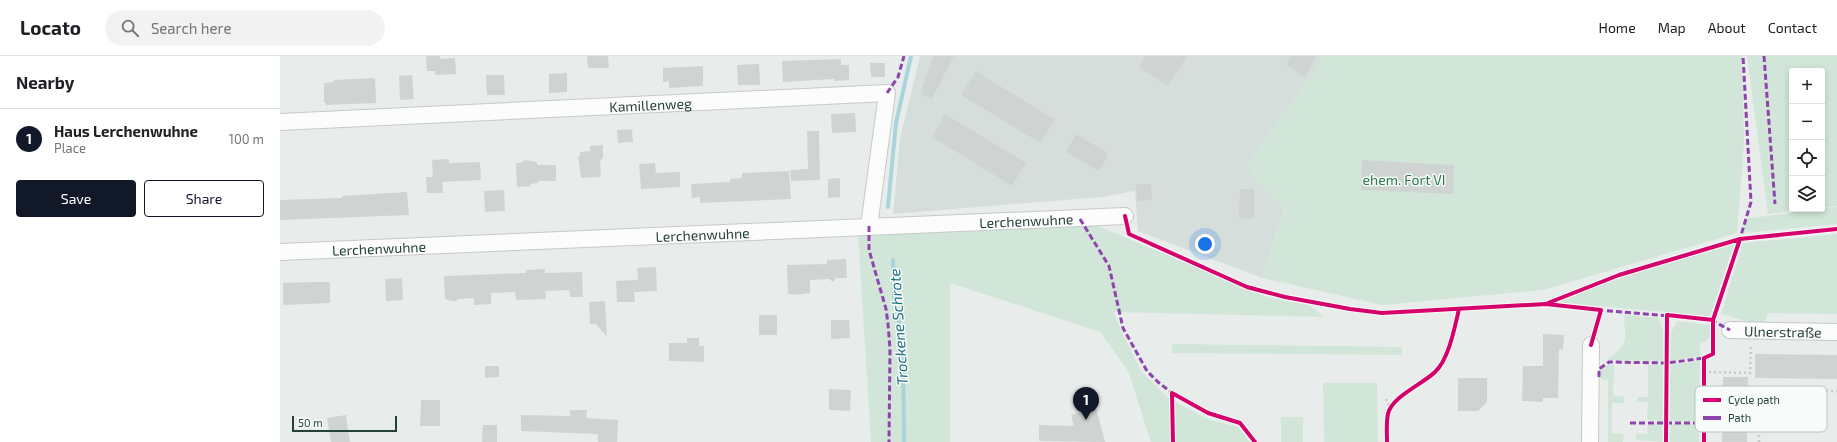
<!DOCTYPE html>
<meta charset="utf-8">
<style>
:root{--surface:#fff;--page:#f2f2f2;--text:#202124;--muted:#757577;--line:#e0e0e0;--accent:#111827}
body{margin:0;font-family:"Exo 2",sans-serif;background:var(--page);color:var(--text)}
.controls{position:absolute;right:12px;top:12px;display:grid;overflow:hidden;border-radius:4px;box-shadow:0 2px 6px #0003}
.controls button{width:36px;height:36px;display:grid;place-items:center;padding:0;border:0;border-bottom:1px solid var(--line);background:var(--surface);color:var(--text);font:20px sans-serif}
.scale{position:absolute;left:12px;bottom:10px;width:105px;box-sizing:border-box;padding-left:4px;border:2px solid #24423a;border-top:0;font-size:11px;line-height:14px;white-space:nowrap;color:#24423a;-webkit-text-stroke:3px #f7fbf9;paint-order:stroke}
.you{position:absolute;left:925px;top:188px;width:14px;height:14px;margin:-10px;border:3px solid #fff;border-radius:50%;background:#1a73e8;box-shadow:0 0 0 6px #1a73e833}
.badge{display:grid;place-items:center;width:26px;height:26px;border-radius:50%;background:var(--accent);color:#fff;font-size:13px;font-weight:700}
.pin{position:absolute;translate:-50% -33px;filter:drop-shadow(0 1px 2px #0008)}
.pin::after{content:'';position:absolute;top:21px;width:14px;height:12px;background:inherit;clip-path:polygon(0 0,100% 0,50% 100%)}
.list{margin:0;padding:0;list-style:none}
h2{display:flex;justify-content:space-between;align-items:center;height:52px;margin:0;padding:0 16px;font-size:17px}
h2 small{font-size:13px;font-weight:400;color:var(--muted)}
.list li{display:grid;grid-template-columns:26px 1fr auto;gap:12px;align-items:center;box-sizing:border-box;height:60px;padding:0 16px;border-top:1px solid var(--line)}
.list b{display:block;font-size:15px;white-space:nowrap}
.list p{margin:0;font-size:13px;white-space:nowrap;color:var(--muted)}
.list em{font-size:13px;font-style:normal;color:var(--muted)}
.actions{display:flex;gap:8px;padding:12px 16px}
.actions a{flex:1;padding:9px 0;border:1px solid var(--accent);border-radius:4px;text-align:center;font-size:14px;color:var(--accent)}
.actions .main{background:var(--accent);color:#fff}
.icon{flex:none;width:22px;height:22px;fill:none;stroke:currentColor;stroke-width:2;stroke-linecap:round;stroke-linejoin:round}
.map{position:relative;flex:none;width:1557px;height:386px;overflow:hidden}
header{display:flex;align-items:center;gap:24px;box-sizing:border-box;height:56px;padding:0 20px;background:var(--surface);border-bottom:1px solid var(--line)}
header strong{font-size:19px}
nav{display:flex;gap:22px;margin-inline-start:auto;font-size:14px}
.search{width:280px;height:36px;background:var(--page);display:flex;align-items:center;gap:10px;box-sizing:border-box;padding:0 14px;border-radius:22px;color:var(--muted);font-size:15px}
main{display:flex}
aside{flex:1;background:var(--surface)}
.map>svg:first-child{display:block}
.built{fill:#d6dedb}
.green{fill:#d1e6d8}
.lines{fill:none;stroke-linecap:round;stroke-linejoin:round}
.stream{stroke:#a9d4db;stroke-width:4}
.building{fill:#cfd4d2}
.minor-casing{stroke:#c5cac8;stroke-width:18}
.path{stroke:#c3ccca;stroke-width:2.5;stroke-dasharray:2 3;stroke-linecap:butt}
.minor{stroke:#fcfcfc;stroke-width:16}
.quiet{stroke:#8e44ad;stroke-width:3;stroke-dasharray:6 3;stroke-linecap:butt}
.cycleway-casing{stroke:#f7fbf9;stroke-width:6}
.cycleway{stroke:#d6006c;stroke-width:4}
.labels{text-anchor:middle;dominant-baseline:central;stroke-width:3;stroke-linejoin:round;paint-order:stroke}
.street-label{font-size:14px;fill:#24423a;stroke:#f7fbf9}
.park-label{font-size:14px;fill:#2d7a4b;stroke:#f7fbf9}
.water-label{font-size:15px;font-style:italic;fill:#1c6f80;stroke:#f7fbf9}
.key{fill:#f7fbf9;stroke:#b8c4c0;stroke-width:1}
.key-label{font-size:11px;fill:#24423a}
</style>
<header>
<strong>Locato</strong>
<div class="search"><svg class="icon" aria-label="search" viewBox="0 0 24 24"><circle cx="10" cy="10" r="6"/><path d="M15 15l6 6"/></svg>Search here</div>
<nav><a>Home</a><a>Map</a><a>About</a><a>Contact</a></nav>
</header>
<main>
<aside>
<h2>Nearby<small></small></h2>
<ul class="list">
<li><span class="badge">1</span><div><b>Haus Lerchenwuhne</b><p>Place</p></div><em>100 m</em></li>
</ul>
<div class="actions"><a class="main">Save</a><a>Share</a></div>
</aside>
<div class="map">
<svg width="1557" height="386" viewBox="0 0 1557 386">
<rect width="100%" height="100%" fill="#e8edeb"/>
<path class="built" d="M 640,0 L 1045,0 L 966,111 L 1004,152 L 982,222 L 858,175 L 855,135 L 821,141 L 613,158 L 620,83 Z"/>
<path class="green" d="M 1045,0 L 1462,0 L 1464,88 L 1457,177 L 1263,234 L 1102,249 L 982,222 L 1004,152 L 966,111 Z
M 1467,0 L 1557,0 L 1557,150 L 1542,152 L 1542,15 L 1512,15 L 1512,153 L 1530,153 L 1488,158 Z
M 1557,151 L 1557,168 L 1463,177 L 1464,163 Z
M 795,166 L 818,170 L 987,241 L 1029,249 L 1044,261 L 834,256 L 836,263 L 861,315 L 888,342 L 927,363 L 958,371 L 970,386 L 871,386 L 848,315 L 820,276 L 670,227 L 670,386 L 591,386 L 578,177 Z
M 1557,178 L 1557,258 L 1488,257 L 1484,268 L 1476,268 L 1441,258 L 1463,187 Z
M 1454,188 L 1430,260 L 1273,246 L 1340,221 Z
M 1344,259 L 1378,262 L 1383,274 L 1383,305 L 1327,304 C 1350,285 1345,287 1344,259 Z
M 1397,265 L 1430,269 L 1430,281 L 1426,286 L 1420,286 L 1420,300 L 1390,305 L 1391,277 Z
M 892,288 L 1122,291 L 1122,299 L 892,297 Z
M 1420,305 L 1419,366 L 1390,365 L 1390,309 Z
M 1328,309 L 1334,309 L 1333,340 L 1344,340 L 1344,347 L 1332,347 L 1332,377 L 1344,378 L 1343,386 L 1328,386 L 1328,324 L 1321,323 L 1321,315 Z
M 1368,309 L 1383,309 L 1382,365 L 1367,364 L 1368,346 L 1357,346 L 1357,341 L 1368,341 Z
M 1043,327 L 1097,327 L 1098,386 L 1044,386 Z
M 1001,361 L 1023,361 L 1023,386 L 1001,386 Z
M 1382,368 L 1382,386 L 1356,384 L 1356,378 L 1367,378 L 1368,369 Z
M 1390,368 L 1419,368 L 1419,386 L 1390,386 Z"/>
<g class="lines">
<path class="stream" d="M 608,151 L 616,67 L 631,0
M 613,204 L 614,241 L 623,285 L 624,386"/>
</g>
<path class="building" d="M 146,0 L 160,0 L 160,3 L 175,2 L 176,18 L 155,19 L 155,15 L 147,15 Z
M 307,0 L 328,0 L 329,12 L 308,12 Z
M 654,0 L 674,0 L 652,43 L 641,38 L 642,31 Z
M 866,0 L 907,0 L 888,30 L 859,11 Z
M 1011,0 L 1037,0 L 1024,21 L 1006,9 Z
M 561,3 L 561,9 L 569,9 L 569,24 L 554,25 L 554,23 L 503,26 L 502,5 Z
M 590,7 L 605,7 L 605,21 L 591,21 Z
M 479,8 L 480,29 L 458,29 L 457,9 Z
M 423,10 L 423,30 L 389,32 L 389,25 L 383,26 L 383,12 Z
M 696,15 L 775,64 L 760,87 L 681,39 Z
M 287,17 L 287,36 L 269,37 L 269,18 Z
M 132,19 L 134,43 L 120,44 L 119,20 Z
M 206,19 L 224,19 L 225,39 L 207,39 Z
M 95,22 L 96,47 L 46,49 L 46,47 L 44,47 L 44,27 L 54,26 L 54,24 Z
M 575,57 L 576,76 L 552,77 L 551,58 Z
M 665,58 L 746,107 L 732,130 L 652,81 Z
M 352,73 L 353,86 L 338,87 L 337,74 Z
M 527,75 L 539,75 L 540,124 L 511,125 L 510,114 L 528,113 Z
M 796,78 L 829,98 L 819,115 L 786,96 Z
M 323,89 L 323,102 L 320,105 L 321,121 L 301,122 L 298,100 L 300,100 L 300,96 L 310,95 L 310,90 Z
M 169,103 L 169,107 L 200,106 L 201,124 L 162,126 L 163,137 L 147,137 L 146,121 L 153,121 L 152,104 Z
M 244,104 L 257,106 L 257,109 L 276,109 L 276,125 L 258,125 L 258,127 L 250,128 L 251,130 L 237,131 L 236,107 L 241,107 Z
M 1082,104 L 1174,109 L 1173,138 L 1081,134 Z
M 375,107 L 376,117 L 400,116 L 400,131 L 361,133 L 359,108 Z
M 509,115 L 511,143 L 420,147 L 420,141 L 412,142 L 411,128 L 450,126 L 450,123 L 462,122 L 462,117 Z
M 560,122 L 560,141 L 548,142 L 548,123 Z
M 856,128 L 871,128 L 872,144 L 857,145 Z
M 960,133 L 974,133 L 974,162 L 959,163 Z
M 224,134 L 225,155 L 205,156 L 204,135 Z
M 127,136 L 129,159 L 0,164 L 0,144 L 62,142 L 62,140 Z
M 566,203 L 567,222 L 556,222 L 553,226 L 549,223 L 530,224 L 530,237 L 515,239 L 508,238 L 507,209 L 547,208 L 547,204 Z
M 376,211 L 377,235 L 354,236 L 355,246 L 337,246 L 336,225 L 358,224 L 357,212 Z
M 265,213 L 265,217 L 302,216 L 303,241 L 290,241 L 289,234 L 265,235 L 266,243 L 236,244 L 235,236 L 211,237 L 211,248 L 194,249 L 194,242 L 178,243 L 176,245 L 171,245 L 165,243 L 164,220 L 246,217 L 246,214 Z
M 122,222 L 123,244 L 106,245 L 105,223 Z
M 33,226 L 50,226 L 50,247 L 3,249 L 3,227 Z
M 325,245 L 327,281 L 316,268 L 310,268 L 309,246 Z
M 479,259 L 497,259 L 497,279 L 479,279 Z
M 551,264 L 569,264 L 570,282 L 551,283 Z
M 1263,278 L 1284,279 L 1283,294 L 1279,293 L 1278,342 L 1263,342 L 1263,346 L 1242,345 L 1243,310 L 1263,310 Z
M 407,282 L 419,282 L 419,290 L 424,290 L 424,306 L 389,305 L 389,287 L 407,287 Z
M 1475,298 L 1557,299 L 1557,323 L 1475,322 Z
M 205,310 L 219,310 L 219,321 L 205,322 Z
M 1443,321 L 1468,321 L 1467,386 L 1442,386 Z
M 1178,322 L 1207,322 L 1207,346 L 1198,355 L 1178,355 Z
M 549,333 L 571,334 L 570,355 L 549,354 Z
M 141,344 L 160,344 L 160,370 L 140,370 Z
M 816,352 L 825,386 L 759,385 L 759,369 L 794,370 L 791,359 Z
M 290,354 L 307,354 L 306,362 L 338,364 L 337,386 L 318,386 L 318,378 L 241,375 L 241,359 L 290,360 Z
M 66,359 L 70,386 L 51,386 L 47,362 Z
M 203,369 L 217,369 L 217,386 L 202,386 Z"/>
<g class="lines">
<g class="minor-casing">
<g id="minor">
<path id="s1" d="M 0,66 L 607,37 L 589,170"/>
<path id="s2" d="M 0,196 L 845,160"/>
<path id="s3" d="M 1450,274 L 1557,276"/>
<path d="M 1310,386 L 1311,289"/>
</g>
</g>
<path class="path" d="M 1424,316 L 1470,317 L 1471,289
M 1106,343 L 1110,352
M 1479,386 L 1479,333 L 1557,335"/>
<use href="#minor" class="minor"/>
<path class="quiet" d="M 1484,0 L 1495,148
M 607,37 L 618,21 L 624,0
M 800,163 L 829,210 L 843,272 L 867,315 L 878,326 L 892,337
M 589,170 L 589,194 L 606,253 L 608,268 L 610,293 L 609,386
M 1459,186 L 1471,146 L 1463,0
M 1318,254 L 1390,260
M 1431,264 L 1450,274
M 1319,321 L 1319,313 L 1329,306 L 1387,307 L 1424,302
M 1350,367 L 1424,367"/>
<g class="cycleway-casing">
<path id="cycleway" d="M 845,160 L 849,178 L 967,231 L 1005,241 L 1070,253 L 1102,257 L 1266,248 L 1321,254 L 1311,289
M 1268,247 L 1339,219 L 1460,183 L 1557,173
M 893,386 L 892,337 L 928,357 L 960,367 L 975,386
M 1107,386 C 1107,377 1106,367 1108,358 C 1111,341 1143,328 1155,316 C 1169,303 1175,270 1179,253
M 1386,386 L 1387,259 L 1433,264
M 1424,386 L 1424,302 L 1433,298 L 1433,264 L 1460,183"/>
</g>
<use href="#cycleway" class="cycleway"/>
</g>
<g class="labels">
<g class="street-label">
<text stroke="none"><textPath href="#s1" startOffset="371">Kamillenweg</textPath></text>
<text stroke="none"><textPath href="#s2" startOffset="747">Lerchenwuhne</textPath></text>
<text stroke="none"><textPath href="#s2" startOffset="423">Lerchenwuhne</textPath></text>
<text stroke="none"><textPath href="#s2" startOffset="99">Lerchenwuhne</textPath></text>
<text stroke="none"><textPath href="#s3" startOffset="53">Ulnerstraße</textPath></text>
</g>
<g class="park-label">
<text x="1124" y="123">ehem. Fort VI</text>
</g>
<g class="water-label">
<text transform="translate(618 271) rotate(-94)">Trockene Schrote</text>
</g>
</g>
<rect x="1415" y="330" width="132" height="46" rx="6" class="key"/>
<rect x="1423" y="342" width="18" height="4" fill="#d6006c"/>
<rect x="1423" y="360" width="18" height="4" fill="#8e44ad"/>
<g class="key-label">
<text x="1448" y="348">Cycle path</text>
<text x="1448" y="366">Path</text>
</g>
</svg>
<div class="controls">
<button>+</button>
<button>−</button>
<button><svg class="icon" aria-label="locate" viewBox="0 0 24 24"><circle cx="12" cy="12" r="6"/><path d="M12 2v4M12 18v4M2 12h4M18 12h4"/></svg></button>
<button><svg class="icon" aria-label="layers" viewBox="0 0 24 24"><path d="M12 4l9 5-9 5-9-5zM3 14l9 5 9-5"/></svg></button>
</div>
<div class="scale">50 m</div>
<div class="you"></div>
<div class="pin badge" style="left:806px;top:364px">1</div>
</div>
</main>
